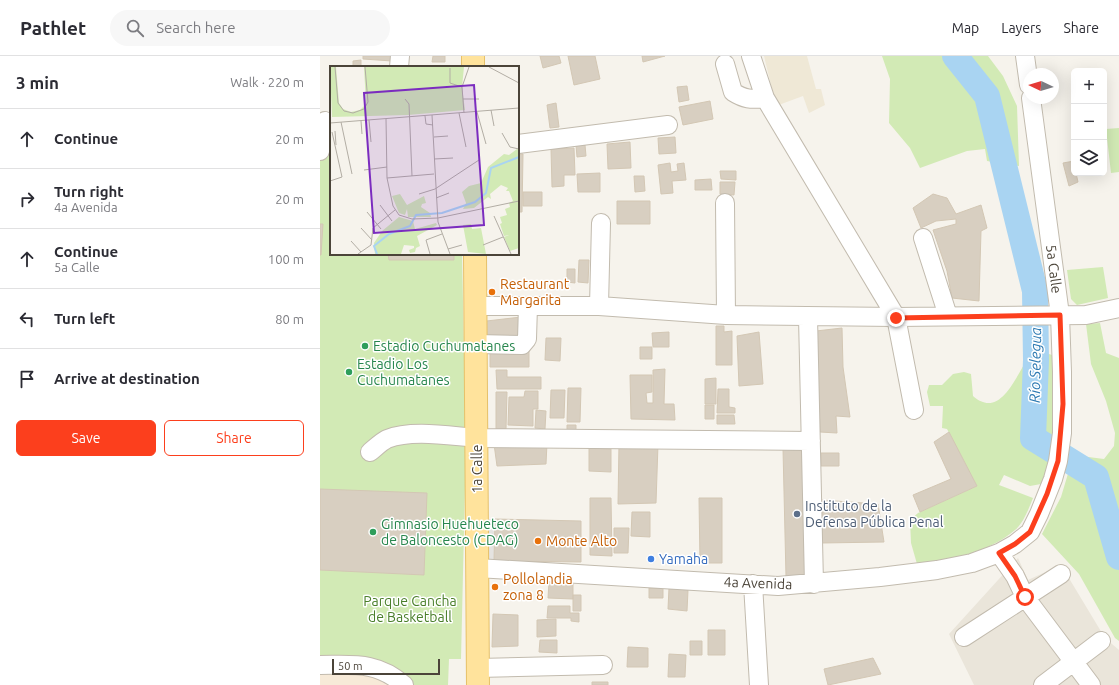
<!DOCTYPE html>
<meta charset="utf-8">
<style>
:root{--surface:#fff;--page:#f7f7f7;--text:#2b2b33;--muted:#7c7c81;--line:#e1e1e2;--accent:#fc3f1d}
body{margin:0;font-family:Ubuntu,sans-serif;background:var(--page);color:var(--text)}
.controls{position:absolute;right:12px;top:12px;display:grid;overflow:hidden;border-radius:6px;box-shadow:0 4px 16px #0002}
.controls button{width:36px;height:36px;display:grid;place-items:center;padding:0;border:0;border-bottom:1px solid var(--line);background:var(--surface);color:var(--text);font:20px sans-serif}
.compass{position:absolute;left:703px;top:12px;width:36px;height:36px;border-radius:50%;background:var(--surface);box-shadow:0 4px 16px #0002;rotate:274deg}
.scale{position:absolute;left:12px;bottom:10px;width:108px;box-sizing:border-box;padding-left:4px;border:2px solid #4b4439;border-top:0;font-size:11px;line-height:14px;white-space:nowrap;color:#4b4439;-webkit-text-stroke:3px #fff;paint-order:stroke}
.stop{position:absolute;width:12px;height:12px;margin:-9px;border:3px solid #fc3f1d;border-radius:50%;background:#fff}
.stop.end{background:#fc3f1d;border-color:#fff;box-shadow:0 1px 4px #0008}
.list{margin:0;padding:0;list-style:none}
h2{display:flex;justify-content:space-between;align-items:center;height:52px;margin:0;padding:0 16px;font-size:17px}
h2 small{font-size:13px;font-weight:400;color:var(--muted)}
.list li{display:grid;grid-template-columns:26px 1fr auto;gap:12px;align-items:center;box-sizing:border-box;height:60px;padding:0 16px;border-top:1px solid var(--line)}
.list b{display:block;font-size:15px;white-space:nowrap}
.list p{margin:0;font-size:13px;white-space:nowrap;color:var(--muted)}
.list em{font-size:13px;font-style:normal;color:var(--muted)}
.actions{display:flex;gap:8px;padding:12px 16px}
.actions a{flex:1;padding:9px 0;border:1px solid var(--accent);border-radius:6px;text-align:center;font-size:14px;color:var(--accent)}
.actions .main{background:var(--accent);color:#fff}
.icon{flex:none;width:22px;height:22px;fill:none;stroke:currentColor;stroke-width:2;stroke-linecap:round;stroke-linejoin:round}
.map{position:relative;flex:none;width:799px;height:629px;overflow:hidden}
header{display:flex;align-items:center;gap:24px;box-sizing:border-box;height:56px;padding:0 20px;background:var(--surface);border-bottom:1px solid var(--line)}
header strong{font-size:19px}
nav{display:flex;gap:22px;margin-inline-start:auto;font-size:14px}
.search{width:280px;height:36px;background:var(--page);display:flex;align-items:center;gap:10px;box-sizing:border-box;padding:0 14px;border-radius:22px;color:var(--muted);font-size:15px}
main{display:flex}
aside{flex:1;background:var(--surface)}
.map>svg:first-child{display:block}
.residential{fill:#eae5da}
.commercial{fill:#f7ead8}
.education{fill:#efe8d6}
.green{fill:#d2eab5}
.parking{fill:#e5e3e0}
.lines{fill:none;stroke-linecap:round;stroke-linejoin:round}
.river{stroke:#a9d4f2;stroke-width:26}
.building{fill:#d8cfc1;stroke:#d3c7b4}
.minor-casing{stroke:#c2bbae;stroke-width:20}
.major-casing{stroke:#e6c16a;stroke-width:24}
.minor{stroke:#fff;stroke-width:18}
.major{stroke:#ffe39c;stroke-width:22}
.route{stroke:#fc3f1d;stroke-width:5}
.food-dot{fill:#e8710a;stroke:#fff;stroke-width:1.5}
.leisure-dot{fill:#2e9e5b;stroke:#fff;stroke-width:1.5}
.service-dot{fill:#5c6f8a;stroke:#fff;stroke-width:1.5}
.shop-dot{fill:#3f7fe0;stroke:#fff;stroke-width:1.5}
.labels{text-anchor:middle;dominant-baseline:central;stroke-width:3;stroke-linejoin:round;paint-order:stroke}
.street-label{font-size:14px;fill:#4b4439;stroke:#fff}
.food-label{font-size:14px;fill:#c56008;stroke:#fff;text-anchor:start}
.leisure-label{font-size:14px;fill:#27864d;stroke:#fff;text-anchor:start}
.service-label{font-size:14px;fill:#4e5e75;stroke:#fff;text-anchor:start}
.shop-label{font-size:14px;fill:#366cbe;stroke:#fff;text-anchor:start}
.park-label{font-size:14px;fill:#4a7f2a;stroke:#fff}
.water-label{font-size:15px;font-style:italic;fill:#2e7ab2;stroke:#fff}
.inset-river{fill:none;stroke:#a9d4f2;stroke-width:2}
.inset-road{fill:none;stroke:#b2ada4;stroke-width:1}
.view{fill:#7b2cbf;fill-opacity:0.15;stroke:#7b2cbf;stroke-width:2}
.inset-edge{fill:none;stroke:#4b4439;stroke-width:2}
</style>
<header>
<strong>Pathlet</strong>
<div class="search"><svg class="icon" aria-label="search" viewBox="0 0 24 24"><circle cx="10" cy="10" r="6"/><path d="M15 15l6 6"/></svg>Search here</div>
<nav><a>Map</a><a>Layers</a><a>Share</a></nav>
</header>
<main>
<aside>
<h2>3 min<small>Walk · 220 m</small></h2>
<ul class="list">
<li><svg class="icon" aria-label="ahead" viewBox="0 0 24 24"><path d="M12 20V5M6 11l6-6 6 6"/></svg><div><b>Continue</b></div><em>20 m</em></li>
<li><svg class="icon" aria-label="right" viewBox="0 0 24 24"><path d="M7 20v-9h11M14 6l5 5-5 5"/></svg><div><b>Turn right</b><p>4a Avenida</p></div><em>20 m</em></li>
<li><svg class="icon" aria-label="ahead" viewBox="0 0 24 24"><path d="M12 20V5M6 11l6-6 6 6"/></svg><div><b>Continue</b><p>5a Calle</p></div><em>100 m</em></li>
<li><svg class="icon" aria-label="left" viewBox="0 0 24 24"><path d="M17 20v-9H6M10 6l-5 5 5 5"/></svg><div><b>Turn left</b></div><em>80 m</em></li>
<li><svg class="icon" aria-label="arrive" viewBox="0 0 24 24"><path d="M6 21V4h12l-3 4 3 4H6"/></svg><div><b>Arrive at destination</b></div></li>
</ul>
<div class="actions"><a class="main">Save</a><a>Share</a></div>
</aside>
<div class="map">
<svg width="799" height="629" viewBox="0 0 799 629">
<rect width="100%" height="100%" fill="#f6f3ec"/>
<path class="residential" d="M 698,502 L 708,524 L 741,509 L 785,582 L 799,594 L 799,629 L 654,629 L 629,578 Z"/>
<path class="commercial" d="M 0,616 L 46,616 L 75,629 L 0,629 Z"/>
<path class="education" d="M 444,0 L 487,0 L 496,33 L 501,33 L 505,49 L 489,57 L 483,40 L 456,50 Z"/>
<path class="green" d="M 562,0 L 668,0 L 683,20 L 697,50 L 699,110 L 667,105 L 665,93 L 647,95 L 600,112 L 590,92 L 569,67 L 570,23 Z
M 0,65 L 11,67 L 11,198 L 142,198 L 146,389 L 141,603 L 129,603 L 128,629 L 75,629 L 46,616 L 0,616 Z
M 799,72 L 799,116 L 791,117 L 786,73 Z
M 783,211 L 788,242 L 757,249 L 751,243 L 747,214 Z
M 780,267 L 786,297 L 799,302 L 799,585 L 795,582 L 759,518 L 722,478 L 741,441 L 750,411 L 745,408 L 749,401 L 752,402 L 753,399 L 784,403 L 794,390 L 795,377 L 786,345 L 771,308 L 766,268 Z
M 726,297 L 732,299 L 736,313 L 736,378 L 730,406 L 721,428 L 710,430 L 684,419 L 679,429 L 713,442 C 709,452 703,468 695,474 C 669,496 629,506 597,508 L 591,487 L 590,464 L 598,457 L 657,430 L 627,373 L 622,372 L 623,350 L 610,350 L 607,336 L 609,329 L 622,329 L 633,318 L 644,316 L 651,318 L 653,340 C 680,364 696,320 708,302 Z"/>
<path class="parking" d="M 160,463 L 175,463 L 174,505 L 159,504 Z"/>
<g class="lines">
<path class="river" d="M 635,0 L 667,40 L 715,235 L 716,304 L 713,382 L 776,421 L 799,501"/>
</g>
<path class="building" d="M 43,0 L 73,0 L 72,5 L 43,3 Z
M 113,0 L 125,0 L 125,6 L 112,6 Z
M 220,0 L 239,0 L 241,7 L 223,12 Z
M 248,0 L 275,0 L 280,23 L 254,29 Z
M 322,0 L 345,0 L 323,6 Z
M 41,4 L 41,11 L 33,11 L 33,5 Z
M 367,30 L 369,44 L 359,46 L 357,31 Z
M 390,45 L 393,63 L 363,69 L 359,51 Z
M 236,47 L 239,71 L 230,72 L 227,49 Z
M 355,81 L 356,97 L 339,98 L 338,82 Z
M 310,86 L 311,112 L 288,113 L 287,88 Z
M 256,89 L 265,89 L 266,100 L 257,101 Z
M 254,92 L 255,119 L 244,119 L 244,130 L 232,131 L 231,93 Z
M 198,98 L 203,98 L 202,156 L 198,156 Z
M 754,105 L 754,117 L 756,117 L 758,126 L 749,130 L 743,107 Z
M 350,107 L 351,116 L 358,115 L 357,108 L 364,107 L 366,124 L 352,125 L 353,137 L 341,138 L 338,109 Z
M 400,115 L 416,115 L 416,124 L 401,123 Z
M 280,117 L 280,136 L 258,136 L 257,118 Z
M 314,120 L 324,120 L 325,135 L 315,136 Z
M 391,123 L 392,134 L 375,134 L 375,124 Z
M 400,126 L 415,126 L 414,139 L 400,138 Z
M 203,136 L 222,136 L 222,150 L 203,150 Z
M 613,138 L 627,142 L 636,158 L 661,149 L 667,172 L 661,175 L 659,245 L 632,242 L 627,215 L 613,174 L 636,168 L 636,163 L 616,165 L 601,172 L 593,152 Z
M 297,145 L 330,145 L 330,168 L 297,168 Z
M 0,168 L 3,168 L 1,199 L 0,199 Z
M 68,198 L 134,198 L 134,204 L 69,204 Z
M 259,204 L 269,204 L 268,227 L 258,226 Z
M 247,213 L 255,213 L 255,227 L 247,226 Z
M 201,261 L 204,283 L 160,282 L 158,266 Z
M 396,270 L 404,270 L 404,276 L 412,275 L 412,309 L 396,309 Z
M 522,272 L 523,311 L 530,361 L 516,360 L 517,377 L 500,376 L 496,275 Z
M 349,276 L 349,291 L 333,291 L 332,277 Z
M 439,276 L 443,328 L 419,330 L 417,280 Z
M 226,282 L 241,282 L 240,305 L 225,304 Z
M 320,291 L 332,291 L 332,303 L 320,303 Z
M 170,292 L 209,292 L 209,311 L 170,311 Z
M 345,313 L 344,348 L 354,348 L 355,364 L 311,363 L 310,319 L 332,319 L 332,336 L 326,337 L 327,347 L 333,347 L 333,314 Z
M 176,314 L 187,314 L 187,321 L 221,321 L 221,333 L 177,333 Z
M 396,322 L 396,348 L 385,348 L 385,323 Z
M 248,332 L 261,332 L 260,366 L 247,366 Z
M 398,333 L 409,333 L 409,351 L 415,352 L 415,357 L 397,357 Z
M 231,334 L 245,334 L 244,362 L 230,362 Z
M 205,335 L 218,335 L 218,353 L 213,353 L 213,370 L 188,369 L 189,341 L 204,341 Z
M 176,336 L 187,336 L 186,373 L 176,373 Z
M 385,349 L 394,349 L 394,363 L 385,363 Z
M 216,354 L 226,355 L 225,373 L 215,372 Z
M 397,359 L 414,359 L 415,368 L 397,368 Z
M 247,369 L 256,369 L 256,375 L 247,375 Z
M 629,376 L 657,430 L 600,456 L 593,439 L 631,423 L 614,386 Z
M 227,387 L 226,408 L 177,410 L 174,388 Z
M 299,388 L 338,388 L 336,447 L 298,448 Z
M 269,392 L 291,393 L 291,416 L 269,415 Z
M 463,393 L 486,395 L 491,521 L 466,521 Z
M 501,397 L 519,397 L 519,410 L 501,410 Z
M 0,433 L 107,437 L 104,519 L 0,514 Z
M 270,442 L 291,442 L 292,500 L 270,499 Z
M 379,442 L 402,442 L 402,507 L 380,507 Z
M 501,444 L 558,448 L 564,486 L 501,487 Z
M 312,456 L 330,456 L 330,481 L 311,480 Z
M 175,463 L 261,465 L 261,506 L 174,505 Z
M 294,472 L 309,472 L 308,497 L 294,497 Z
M 229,526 L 253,526 L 253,543 L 228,542 Z
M 329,532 L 343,532 L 343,542 L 329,542 Z
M 349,532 L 368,534 L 367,555 L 348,553 Z
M 253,539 L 261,539 L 261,555 L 253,555 Z
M 228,550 L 250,550 L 250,557 L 259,557 L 259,566 L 251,565 L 251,562 L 227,562 Z
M 173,558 L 198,559 L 198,590 L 172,591 Z
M 236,563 L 236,580 L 217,581 L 217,564 Z
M 388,574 L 405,574 L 405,599 L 388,599 Z
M 220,584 L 237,584 L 237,597 L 219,596 Z
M 370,585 L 382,585 L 382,599 L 370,599 Z
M 308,591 L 328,592 L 328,611 L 307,611 Z
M 349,598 L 366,599 L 365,621 L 348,621 Z
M 553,602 L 561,618 L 508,629 L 504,613 Z
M 272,626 L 288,626 L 288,629 L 272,629 Z"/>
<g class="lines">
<g class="minor-casing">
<path id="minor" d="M 431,0 L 445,42 L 576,261 L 594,354
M 705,0 L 709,29
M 405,8 L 413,36 C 424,43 431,44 445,42
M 79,11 L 80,0
M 198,88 L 348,69
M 0,95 L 5,65
M 405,147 L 406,259
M 603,182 L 628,260
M 155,250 L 279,250 L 406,259 L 576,261 L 766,259 L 799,252
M 279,250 L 281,167
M 488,261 L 494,528
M 157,288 L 202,289 L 207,283 L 208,250
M 50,396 C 55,392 61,386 67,383 C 92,373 130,380 157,382 L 491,385
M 679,497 L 695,520 L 705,541 L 771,629
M 157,512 L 458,530 L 560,521 L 617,514 L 652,507 L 679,497 L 695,488 L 710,476 L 719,458 L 733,423 L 738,405 L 742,377 L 742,316 L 740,259 L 711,42
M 433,528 L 439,629
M 644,581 L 741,518
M 0,609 C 33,609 57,605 84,629
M 158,612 L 283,609
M 723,629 L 781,585"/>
</g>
<g class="major-casing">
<path id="major" d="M 153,0 L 153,11
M 155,198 L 158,629"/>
</g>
<use href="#minor" class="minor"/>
<use href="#major" class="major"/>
</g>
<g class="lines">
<path class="route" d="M 576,262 L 740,259 L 743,348 L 738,405 L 727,438 L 710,476 L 695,488 L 679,497 L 695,520 L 705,541"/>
</g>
<g class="food-dot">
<circle cx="172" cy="236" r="4"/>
<circle cx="218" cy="485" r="4"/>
<circle cx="175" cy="531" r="4"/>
</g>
<g class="leisure-dot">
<circle cx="45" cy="290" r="4"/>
<circle cx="29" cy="316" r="4"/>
<circle cx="53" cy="476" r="4"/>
</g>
<circle class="service-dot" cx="477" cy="458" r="4"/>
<circle class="shop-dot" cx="331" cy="503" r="4"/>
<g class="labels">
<g class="street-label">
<text transform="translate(734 213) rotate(83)">5a Calle</text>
<text transform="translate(157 413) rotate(-90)">1a Calle</text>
<text transform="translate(438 527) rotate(2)">4a Avenida</text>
</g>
<g class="food-label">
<text x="180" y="228">Restaurant<tspan x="180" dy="16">Margarita</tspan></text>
<text x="226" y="485">Monte Alto</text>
<text x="183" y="523">Pollolandia<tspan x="183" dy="16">zona 8</tspan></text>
</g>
<g class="leisure-label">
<text x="53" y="290">Estadio Cuchumatanes</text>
<text x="37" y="308">Estadio Los<tspan x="37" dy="16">Cuchumatanes</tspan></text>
<text x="61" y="468">Gimnasio Huehueteco<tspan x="61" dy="16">de Baloncesto (CDAG)</tspan></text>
</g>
<g class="service-label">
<text x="485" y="450">Instituto de la<tspan x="485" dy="16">Defensa Pública Penal</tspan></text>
</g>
<g class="shop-label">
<text x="339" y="503">Yamaha</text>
</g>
<g class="park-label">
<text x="90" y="545">Parque Cancha<tspan x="90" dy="16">de Basketball</tspan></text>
</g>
<g class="water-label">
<text transform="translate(715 309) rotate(-89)">Río Selegua</text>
</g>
</g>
<g transform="translate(10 10)">
<rect width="189" height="189" fill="#f6f3ec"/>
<path d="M 0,1 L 6,1 L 9,37 L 13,43 L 21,46 L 30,44 L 36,38 L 34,1 L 134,1 L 132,21 L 135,44 L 78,49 L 2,51 ZM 187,83 L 189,84 L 189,182 L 180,185 L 174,171 L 179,169 L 174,170 L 170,158 L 172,157 L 170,151 L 177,149 L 175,143 L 180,141 L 179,137 L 183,135 L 179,125 L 176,125 L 178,122 L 171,119 L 160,128 L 161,133 L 158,131 L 144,142 L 133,143 L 136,137 L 132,126 L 139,120 L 151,117 L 158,101 L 174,88 L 179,89 ZM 70,128 L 77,139 L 94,130 L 96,137 L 92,138 L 91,141 L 100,147 L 101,151 L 78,151 L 77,143 L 75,149 L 69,147 L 62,130 ZM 69,151 L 83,155 L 85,163 L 106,157 L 107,159 L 87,170 L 90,180 L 86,182 L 85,186 L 80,187 L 79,184 L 84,182 L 84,180 L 74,179 L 71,188 L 45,188 L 44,177 L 52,165 ZM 141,158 L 142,163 L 151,162 L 156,188 L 138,186 L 133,159 Z" fill="#d2eab5"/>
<path class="inset-river" d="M 47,188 L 44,180 L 59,168 L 80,160 L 86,149 L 112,147 L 145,136 L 156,127 L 161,102 L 189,91"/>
<path class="inset-road" d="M 5,1 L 8,37 L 14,45 L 23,47 L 34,43 L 38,36 L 35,1M 159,1 L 189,17M 120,2 L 120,17 L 132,21M 75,33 L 79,38 L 82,110M 133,33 L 149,33M 161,44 L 164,60M 147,46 L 156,78M 129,47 L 136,81M 134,47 L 132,21 L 139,1M 102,49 L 108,156 L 120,188M 95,50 L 96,58 L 103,59M 56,53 L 57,112 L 63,140 L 69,149 L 82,153 L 108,152 L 189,135M 39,54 L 41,76M 31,55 L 32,68M 11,56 L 22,108M 0,57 L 189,42M 5,65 L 6,79M 172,67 L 180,81 L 189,83M 104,71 L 118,70M 104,93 L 123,92M 34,104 L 57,101M 57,112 L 104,108M 0,115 L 12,111 L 2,66M 89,128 L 105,123 L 149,94M 106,132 L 119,127M 50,139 L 62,155M 37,146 L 51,163M 164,150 L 181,188M 31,162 L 42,174M 21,175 L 31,186M 153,179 L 173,171M 118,183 L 132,179M 28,188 L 41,179 L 43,162 L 65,144M 100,188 L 96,174 L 112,168"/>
<path class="view" d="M 144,19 L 154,159 L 44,167 L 34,27 Z"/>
<rect width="189" height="189" class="inset-edge"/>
</g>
</svg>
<div class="controls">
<button>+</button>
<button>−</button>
<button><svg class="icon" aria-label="layers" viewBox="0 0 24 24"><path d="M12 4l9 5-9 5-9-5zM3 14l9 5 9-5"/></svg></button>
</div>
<svg class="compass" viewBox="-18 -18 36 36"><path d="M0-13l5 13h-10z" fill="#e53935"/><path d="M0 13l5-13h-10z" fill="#7c7c81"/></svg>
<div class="scale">50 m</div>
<div class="stop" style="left:705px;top:541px"></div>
<div class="stop end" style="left:576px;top:262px"></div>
</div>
</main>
